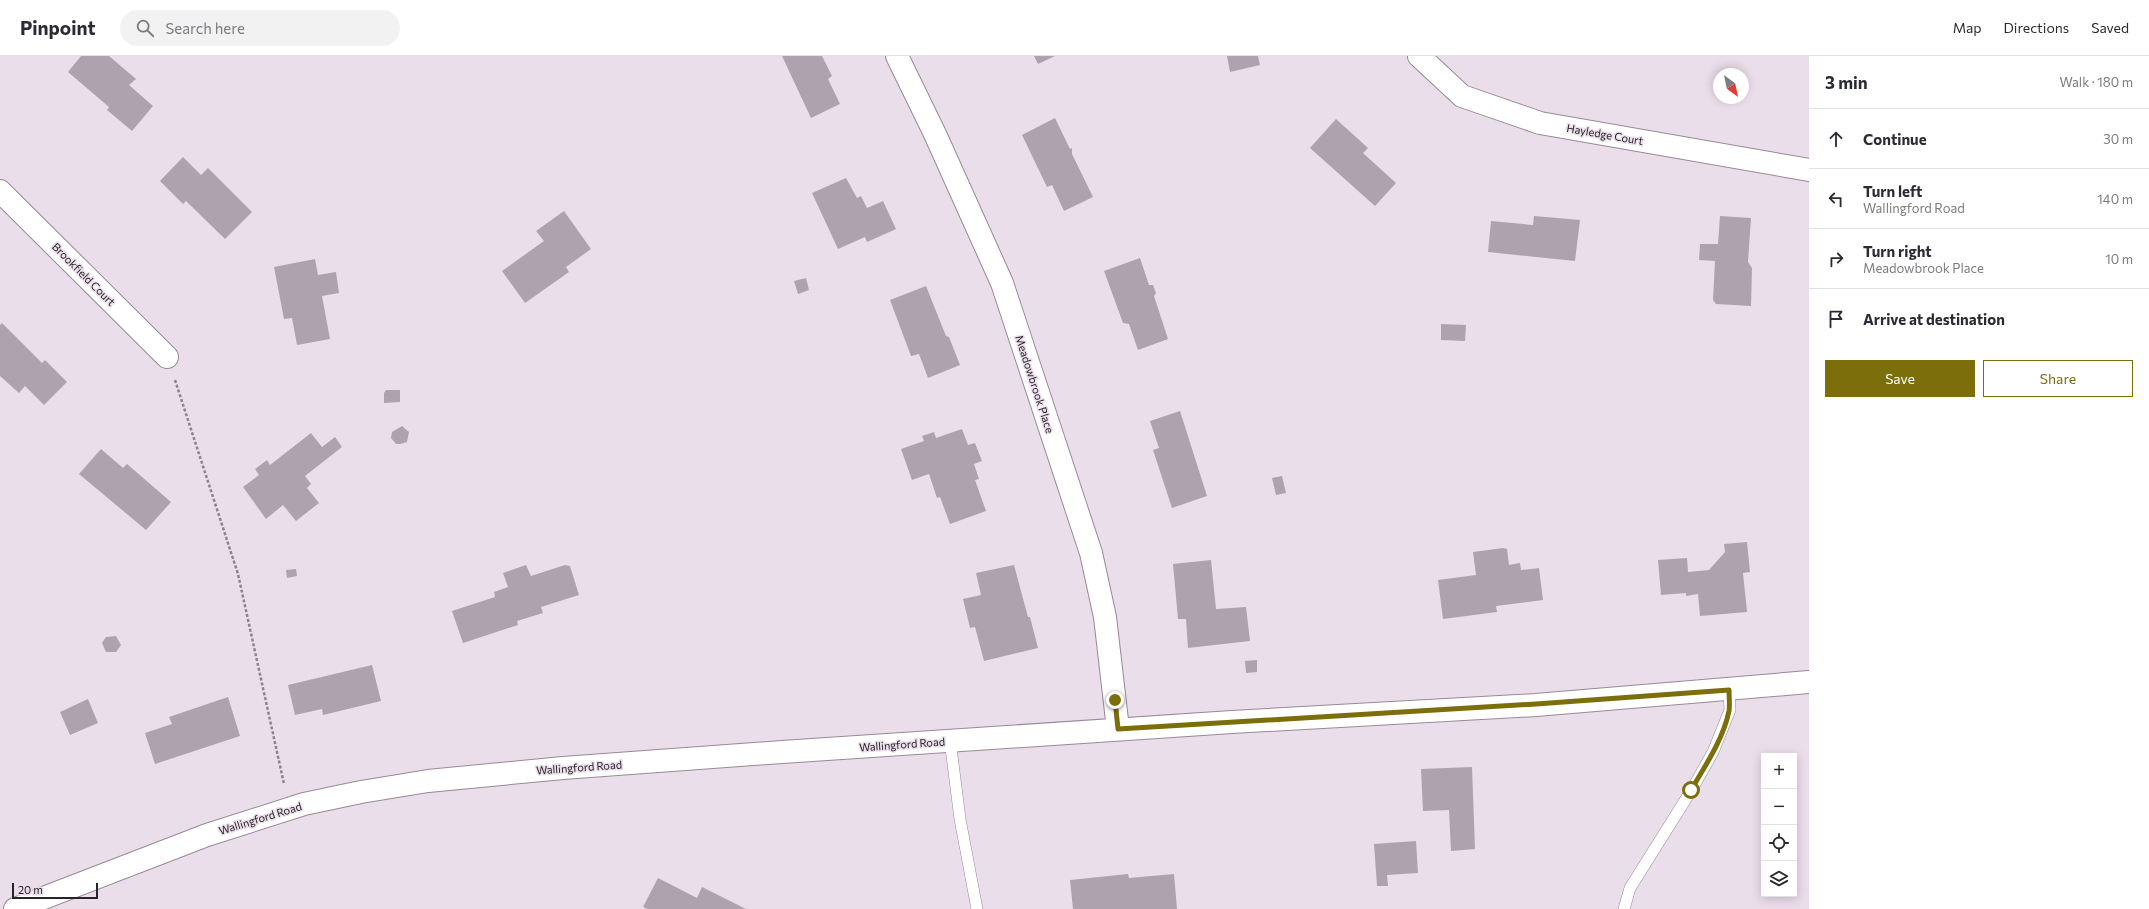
<!DOCTYPE html>
<meta charset="utf-8">
<style>
:root{--surface:#fff;--page:#f2f2f3;--text:#2b2b33;--muted:#7c7c81;--line:#e1e1e2;--accent:#7c6e0a}
body{margin:0;font-family:Commissioner,sans-serif;background:var(--page);color:var(--text)}
.controls{position:absolute;right:12px;bottom:12px;display:grid;overflow:hidden;border-radius:0px;box-shadow:0 2px 10px #0003}
.controls button{width:36px;height:36px;display:grid;place-items:center;padding:0;border:0;border-bottom:1px solid var(--line);background:var(--surface);color:var(--text);font:20px sans-serif}
.compass{position:absolute;left:1713px;top:12px;width:36px;height:36px;border-radius:50%;background:var(--surface);box-shadow:0 2px 10px #0003;rotate:147deg}
.scale{position:absolute;left:12px;bottom:10px;width:86px;box-sizing:border-box;padding-left:4px;border:2px solid #282328;border-top:0;font-size:11px;line-height:14px;white-space:nowrap;color:#282328;-webkit-text-stroke:3px #ebdeeb;paint-order:stroke}
.stop{position:absolute;width:12px;height:12px;margin:-9px;border:3px solid #7c6e0a;border-radius:50%;background:#fff}
.stop.end{background:#7c6e0a;border-color:#fff;box-shadow:0 1px 4px #0008}
.list{margin:0;padding:0;list-style:none}
h2{display:flex;justify-content:space-between;align-items:center;height:52px;margin:0;padding:0 16px;font-size:17px}
h2 small{font-size:13px;font-weight:400;color:var(--muted)}
.list li{display:grid;grid-template-columns:26px 1fr auto;gap:12px;align-items:center;box-sizing:border-box;height:60px;padding:0 16px;border-top:1px solid var(--line)}
.list b{display:block;font-size:15px;white-space:nowrap}
.list p{margin:0;font-size:13px;white-space:nowrap;color:var(--muted)}
.list em{font-size:13px;font-style:normal;color:var(--muted)}
.actions{display:flex;gap:8px;padding:12px 16px}
.actions a{flex:1;padding:9px 0;border:1px solid var(--accent);border-radius:0px;text-align:center;font-size:14px;color:var(--accent)}
.actions .main{background:var(--accent);color:#fff}
.icon{flex:none;width:22px;height:22px;fill:none;stroke:currentColor;stroke-width:2;stroke-linecap:round;stroke-linejoin:round}
.map{position:relative;flex:none;width:1809px;height:853px;overflow:hidden}
header{display:flex;align-items:center;gap:24px;box-sizing:border-box;height:56px;padding:0 20px;background:var(--surface);border-bottom:1px solid var(--line)}
header strong{font-size:19px}
nav{display:flex;gap:22px;margin-inline-start:auto;font-size:14px}
.search{width:280px;height:36px;background:var(--page);display:flex;align-items:center;gap:10px;box-sizing:border-box;padding:0 14px;border-radius:22px;color:var(--muted);font-size:15px}
main{display:flex}
aside{flex:1;background:var(--surface)}
.map>svg:first-child{display:block}
.building{fill:#afa2af}
.lines{fill:none;stroke-linecap:round;stroke-linejoin:round}
.service-casing{stroke:#978a96;stroke-width:12}
.minor-casing{stroke:#978a96;stroke-width:24}
.tertiary-casing{stroke:#978a96;stroke-width:24}
.path{stroke:#8c838c;stroke-width:2.5;stroke-dasharray:3 2;stroke-linecap:butt}
.service{stroke:#fff;stroke-width:11}
.minor{stroke:#fff;stroke-width:22}
.tertiary{stroke:#fff;stroke-width:22}
.route{stroke:#7c6e0a;stroke-width:5}
.labels{text-anchor:middle;dominant-baseline:central;stroke-width:3;stroke-linejoin:round;paint-order:stroke}
.street-label{font-size:11px;fill:#282328;stroke:#ebdeeb}
</style>
<header>
<strong>Pinpoint</strong>
<div class="search"><svg class="icon" aria-label="search" viewBox="0 0 24 24"><circle cx="10" cy="10" r="6"/><path d="M15 15l6 6"/></svg>Search here</div>
<nav><a>Map</a><a>Directions</a><a>Saved</a></nav>
</header>
<main>
<div class="map">
<svg width="1809" height="853" viewBox="0 0 1809 853">
<rect width="100%" height="100%" fill="#ebdeeb"/>
<path class="building" d="M 81,0 L 109,0 L 136,23 L 129,29 L 153,50 L 132,75 L 107,54 L 109,51 L 68,16 Z
M 782,0 L 822,0 L 832,20 L 828,23 L 840,48 L 811,62 Z
M 1034,0 L 1055,0 L 1038,8 Z
M 1227,0 L 1258,0 L 1260,9 L 1230,16 Z
M 1055,62 L 1070,93 L 1072,92 L 1072,98 L 1093,141 L 1064,155 L 1052,129 L 1047,131 L 1022,79 Z
M 1336,63 L 1368,92 L 1363,97 L 1396,127 L 1375,150 L 1310,92 Z
M 183,101 L 201,119 L 208,112 L 252,156 L 225,183 L 186,145 L 183,148 L 160,125 Z
M 846,122 L 857,142 L 861,140 L 867,152 L 883,145 L 896,173 L 867,186 L 865,181 L 838,193 L 812,137 Z
M 564,155 L 591,193 L 566,211 L 569,216 L 525,247 L 502,215 L 544,185 L 536,175 Z
M 1534,160 L 1580,164 L 1575,205 L 1488,196 L 1491,165 L 1533,169 Z
M 1720,160 L 1751,162 L 1748,206 L 1752,212 L 1751,250 L 1716,248 L 1713,244 L 1715,205 L 1699,204 L 1700,188 L 1718,188 Z
M 1140,202 L 1149,229 L 1153,229 L 1156,237 L 1154,240 L 1168,283 L 1138,294 L 1129,268 L 1123,267 L 1104,215 Z
M 315,203 L 318,219 L 336,216 L 339,237 L 322,240 L 330,283 L 297,289 L 292,262 L 284,263 L 274,211 Z
M 806,222 L 809,234 L 798,238 L 794,225 Z
M 926,230 L 946,280 L 949,281 L 960,309 L 928,322 L 919,298 L 911,300 L 890,244 Z
M 2,267 L 42,307 L 45,304 L 67,326 L 44,349 L 25,330 L 19,337 L 0,320 L 0,269 Z
M 1441,268 L 1466,269 L 1465,285 L 1441,284 Z
M 386,334 L 400,334 L 400,346 L 384,347 L 384,337 Z
M 1180,355 L 1207,440 L 1172,452 L 1153,394 L 1159,392 L 1150,365 Z
M 402,370 L 409,376 L 407,386 L 400,388 L 396,388 L 391,382 L 392,376 Z
M 962,373 L 968,389 L 975,387 L 982,405 L 974,408 L 979,423 L 975,424 L 986,455 L 950,468 L 940,441 L 937,442 L 929,418 L 912,424 L 901,393 L 924,385 L 922,380 L 934,376 L 936,382 Z
M 311,377 L 322,391 L 335,381 L 342,391 L 305,420 L 311,428 L 307,432 L 319,447 L 296,465 L 283,449 L 266,463 L 243,431 L 259,419 L 255,413 L 267,404 L 270,409 Z
M 101,393 L 123,412 L 127,408 L 171,446 L 146,474 L 79,418 Z
M 1282,420 L 1286,437 L 1276,439 L 1272,422 Z
M 1747,486 L 1750,516 L 1743,517 L 1747,556 L 1700,560 L 1698,538 L 1686,540 L 1686,537 L 1661,539 L 1658,504 L 1687,502 L 1688,516 L 1709,514 L 1725,496 L 1724,488 Z
M 1503,492 L 1507,493 L 1509,509 L 1520,507 L 1521,514 L 1539,512 L 1543,544 L 1496,550 L 1497,556 L 1443,563 L 1438,524 L 1476,519 L 1473,496 Z
M 1211,504 L 1216,553 L 1246,551 L 1250,585 L 1188,592 L 1186,563 L 1178,563 L 1173,508 Z
M 526,509 L 531,520 L 565,509 L 570,510 L 579,539 L 541,551 L 543,557 L 517,565 L 518,569 L 463,587 L 452,555 L 495,541 L 494,536 L 508,531 L 503,517 Z
M 1014,509 L 1028,561 L 1030,561 L 1038,592 L 984,605 L 975,571 L 970,572 L 963,543 L 981,539 L 976,517 Z
M 296,513 L 297,520 L 287,522 L 286,514 Z
M 116,580 L 121,589 L 116,596 L 106,596 L 102,587 L 106,581 Z
M 1257,604 L 1257,616 L 1246,617 L 1245,605 Z
M 372,609 L 381,645 L 323,659 L 322,653 L 295,659 L 288,629 Z
M 228,641 L 240,680 L 155,708 L 145,677 L 172,668 L 169,661 Z
M 88,643 L 98,667 L 70,679 L 60,656 Z
M 1472,711 L 1475,793 L 1451,795 L 1449,754 L 1423,755 L 1421,713 Z
M 1416,785 L 1418,817 L 1387,819 L 1388,830 L 1377,830 L 1374,788 Z
M 1128,818 L 1129,822 L 1174,818 L 1177,853 L 1073,853 L 1070,824 Z
M 658,822 L 697,842 L 702,831 L 746,853 L 648,853 L 643,851 Z"/>
<g class="lines">
<g class="service-casing">
<path id="service" d="M 950,684 L 960,763 L 977,853
M 1624,853 L 1630,832 L 1691,735 L 1713,696 L 1730,654 L 1729,634"/>
</g>
<g class="minor-casing">
<path id="minor" d="M 897,0 L 935,78 L 1002,227 L 1091,497 L 1105,561 L 1118,673
M 1419,0 L 1462,40 L 1540,67 L 1809,114
M 0,135 L 167,301"/>
</g>
<g class="tertiary-casing">
<path id="tertiary" d="M 15,853 L 207,779 L 304,748 L 361,736 L 428,725 L 563,712 L 782,696 L 1232,666 L 1536,649 L 1809,626"/>
</g>
<path class="path" d="M 175,324 L 238,518 L 284,728"/>
<use href="#service" class="service"/>
<use href="#minor" class="minor"/>
<use href="#tertiary" class="tertiary"/>
</g>
<g class="lines">
<path class="route" d="M 1115,644 L 1118,673 L 1536,648 L 1729,634 C 1729,641 1730,649 1729,655 C 1723,684 1705,710 1691,734"/>
</g>
<g class="labels">
<g class="street-label">
<text transform="translate(1605 78) rotate(10)">Hayledge Court</text>
<text transform="translate(84 218) rotate(45)">Brookfield Court</text>
<text transform="translate(1035 328) rotate(72)">Meadowbrook Place</text>
<text transform="translate(902 688) rotate(-4)">Wallingford Road</text>
<text transform="translate(579 711) rotate(-4)">Wallingford Road</text>
<text transform="translate(260 762) rotate(-17)">Wallingford Road</text>
</g>
</g>
</svg>
<div class="controls">
<button>+</button>
<button>−</button>
<button><svg class="icon" aria-label="locate" viewBox="0 0 24 24"><circle cx="12" cy="12" r="6"/><path d="M12 2v4M12 18v4M2 12h4M18 12h4"/></svg></button>
<button><svg class="icon" aria-label="layers" viewBox="0 0 24 24"><path d="M12 4l9 5-9 5-9-5zM3 14l9 5 9-5"/></svg></button>
</div>
<svg class="compass" viewBox="-18 -18 36 36"><path d="M0-13l5 13h-10z" fill="#e53935"/><path d="M0 13l5-13h-10z" fill="#7c7c81"/></svg>
<div class="scale">20 m</div>
<div class="stop" style="left:1691px;top:734px"></div>
<div class="stop end" style="left:1115px;top:644px"></div>
</div>
<aside>
<h2>3 min<small>Walk · 180 m</small></h2>
<ul class="list">
<li><svg class="icon" aria-label="ahead" viewBox="0 0 24 24"><path d="M12 20V5M6 11l6-6 6 6"/></svg><div><b>Continue</b></div><em>30 m</em></li>
<li><svg class="icon" aria-label="left" viewBox="0 0 24 24"><path d="M17 20v-9H6M10 6l-5 5 5 5"/></svg><div><b>Turn left</b><p>Wallingford Road</p></div><em>140 m</em></li>
<li><svg class="icon" aria-label="right" viewBox="0 0 24 24"><path d="M7 20v-9h11M14 6l5 5-5 5"/></svg><div><b>Turn right</b><p>Meadowbrook Place</p></div><em>10 m</em></li>
<li><svg class="icon" aria-label="arrive" viewBox="0 0 24 24"><path d="M6 21V4h12l-3 4 3 4H6"/></svg><div><b>Arrive at destination</b></div></li>
</ul>
<div class="actions"><a class="main">Save</a><a>Share</a></div>
</aside>
</main>
